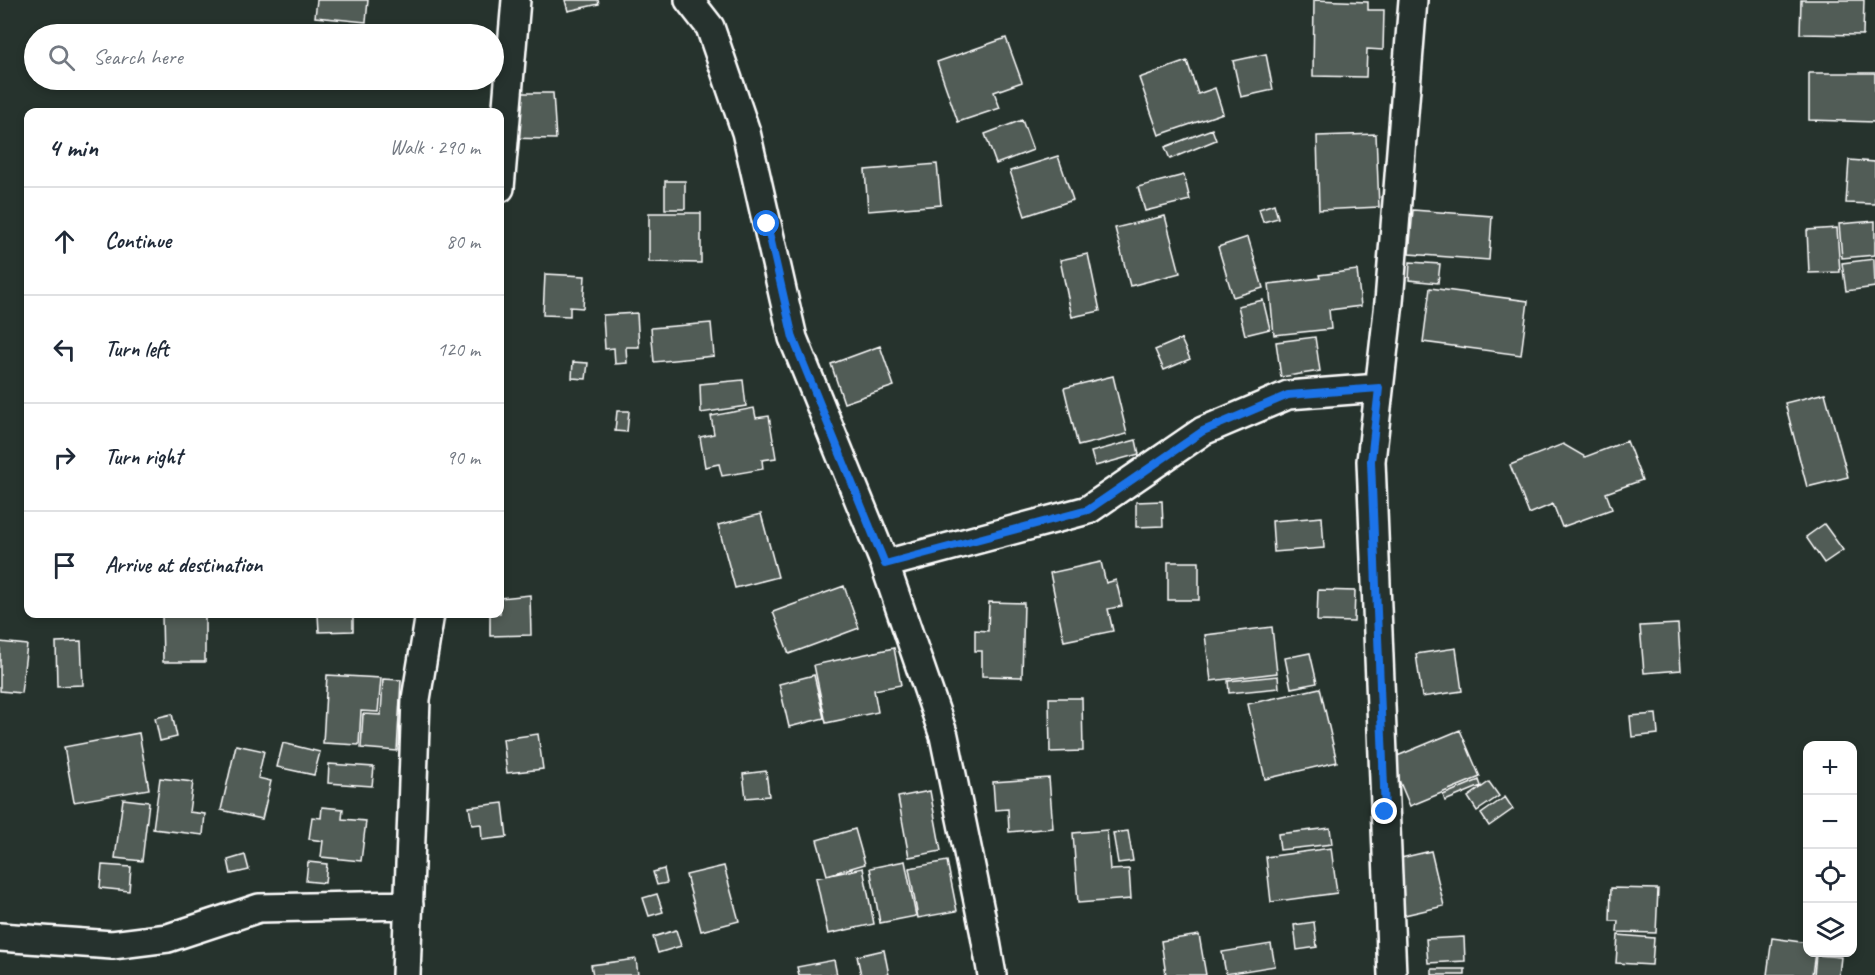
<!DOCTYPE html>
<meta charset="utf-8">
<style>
:root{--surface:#fff;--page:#f6f6f7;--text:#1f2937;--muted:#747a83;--line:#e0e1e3}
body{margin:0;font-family:Caveat,sans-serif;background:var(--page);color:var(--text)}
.controls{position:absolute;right:18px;bottom:18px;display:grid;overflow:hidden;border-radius:12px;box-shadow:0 3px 9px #0003}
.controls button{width:54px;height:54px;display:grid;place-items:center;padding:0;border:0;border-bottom:2px solid var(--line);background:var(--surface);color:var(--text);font:30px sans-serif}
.stop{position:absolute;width:18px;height:18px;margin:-14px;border:4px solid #1a73e8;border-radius:50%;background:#fff}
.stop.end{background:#1a73e8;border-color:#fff;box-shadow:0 2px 6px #0008}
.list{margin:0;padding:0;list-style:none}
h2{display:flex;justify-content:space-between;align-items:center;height:78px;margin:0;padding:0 24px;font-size:26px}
h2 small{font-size:20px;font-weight:400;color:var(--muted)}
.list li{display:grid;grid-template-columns:39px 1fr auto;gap:18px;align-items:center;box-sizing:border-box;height:108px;padding:0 24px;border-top:2px solid var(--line)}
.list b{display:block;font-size:22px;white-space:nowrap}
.list em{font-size:20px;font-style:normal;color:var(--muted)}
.icon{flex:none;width:33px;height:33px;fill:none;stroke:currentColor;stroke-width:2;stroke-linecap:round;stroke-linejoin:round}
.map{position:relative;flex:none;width:1875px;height:975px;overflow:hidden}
.search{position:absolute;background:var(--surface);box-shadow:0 3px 9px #0003;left:24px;top:24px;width:480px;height:66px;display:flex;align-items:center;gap:15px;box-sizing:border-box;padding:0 21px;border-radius:33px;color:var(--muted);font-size:22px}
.panel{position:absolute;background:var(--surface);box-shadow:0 3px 9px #0003;left:24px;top:108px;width:480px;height:510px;border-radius:12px}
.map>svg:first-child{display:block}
.building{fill:#515c57;stroke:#fff;stroke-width:1.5}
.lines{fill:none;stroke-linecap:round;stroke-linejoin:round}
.street-casing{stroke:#fff;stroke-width:32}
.street{stroke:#26332d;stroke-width:27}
.route{stroke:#1a73e8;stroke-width:8}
</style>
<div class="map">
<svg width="1875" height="975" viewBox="0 0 1875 975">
<rect width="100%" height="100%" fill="#26332d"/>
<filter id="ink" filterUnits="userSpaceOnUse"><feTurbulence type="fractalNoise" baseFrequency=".0167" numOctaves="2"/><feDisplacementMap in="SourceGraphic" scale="12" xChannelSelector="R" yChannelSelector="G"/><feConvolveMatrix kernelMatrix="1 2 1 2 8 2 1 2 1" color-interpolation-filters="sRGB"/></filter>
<g filter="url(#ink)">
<path class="building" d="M 317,0 L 368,0 L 366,22 L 315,17 Z
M 565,0 L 598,0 L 599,4 L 568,11 Z
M 1314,0 L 1368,2 L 1368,10 L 1384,10 L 1383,50 L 1367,49 L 1366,77 L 1313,76 Z
M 1801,0 L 1864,0 L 1863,35 L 1800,34 Z
M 1006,38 L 1022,82 L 994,92 L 1000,108 L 958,122 L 937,62 Z
M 1266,54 L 1273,90 L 1241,97 L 1233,61 Z
M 1187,61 L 1198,94 L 1215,88 L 1223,113 L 1159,135 L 1139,78 Z
M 1809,73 L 1875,73 L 1875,122 L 1809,120 Z
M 507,93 L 553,93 L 556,139 L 504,138 Z
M 1022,120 L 1033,150 L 996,164 L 985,134 Z
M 1212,129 L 1216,140 L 1170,159 L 1165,147 Z
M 1376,134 L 1379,207 L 1319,210 L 1317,136 Z
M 1058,156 L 1073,200 L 1025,216 L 1010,171 Z
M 1849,160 L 1875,162 L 1875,204 L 1846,203 Z
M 937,164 L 941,205 L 868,211 L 865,170 Z
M 1184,175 L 1190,200 L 1145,211 L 1138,187 Z
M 665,181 L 685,181 L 685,209 L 665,209 Z
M 1274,204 L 1278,218 L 1263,222 L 1259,209 Z
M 1413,210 L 1492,216 L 1489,260 L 1409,254 Z
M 649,213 L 701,213 L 701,263 L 649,262 Z
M 1165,216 L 1180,273 L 1130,286 L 1115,228 Z
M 1875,221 L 1875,255 L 1842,258 L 1839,224 Z
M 1837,228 L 1840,272 L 1809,273 L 1807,230 Z
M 1248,237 L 1263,288 L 1233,297 L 1218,247 Z
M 1088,254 L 1100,311 L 1072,317 L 1060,260 Z
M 1874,259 L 1875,287 L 1846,291 L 1842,263 Z
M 1410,262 L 1440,264 L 1438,283 L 1409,280 Z
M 1357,270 L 1361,306 L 1329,310 L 1331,329 L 1274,335 L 1269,284 L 1320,278 L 1319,275 Z
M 545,274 L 585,276 L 583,308 L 570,307 L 570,316 L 543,315 Z
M 1430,288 L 1528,301 L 1521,355 L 1423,342 Z
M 1263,300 L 1270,329 L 1245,335 L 1238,306 Z
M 637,313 L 639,347 L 626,347 L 627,363 L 615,364 L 614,348 L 605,349 L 603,315 Z
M 711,323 L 714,356 L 654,362 L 651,328 Z
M 1315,337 L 1320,371 L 1281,377 L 1276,342 Z
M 1181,339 L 1190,359 L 1164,370 L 1155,350 Z
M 880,346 L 894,386 L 844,403 L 831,364 Z
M 573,362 L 588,363 L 586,379 L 572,378 Z
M 1113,376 L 1127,434 L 1078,446 L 1064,388 Z
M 743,380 L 746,406 L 701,413 L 700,384 Z
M 1825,393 L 1848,477 L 1807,487 L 1785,403 Z
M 754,408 L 756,418 L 769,416 L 776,458 L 762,460 L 763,469 L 722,476 L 719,464 L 705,467 L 700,437 L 714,434 L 711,416 Z
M 617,411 L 629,411 L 627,432 L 615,431 Z
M 1136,440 L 1139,454 L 1095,466 L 1091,452 Z
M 1627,441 L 1642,480 L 1606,493 L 1612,509 L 1562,527 L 1553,504 L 1529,514 L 1510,465 L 1563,444 L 1585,457 Z
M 1162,501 L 1163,526 L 1136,527 L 1136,502 Z
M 761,514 L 778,577 L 735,588 L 718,525 Z
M 1322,517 L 1324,548 L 1274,552 L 1272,521 Z
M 1824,524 L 1843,550 L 1824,563 L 1806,537 Z
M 1101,562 L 1106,583 L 1116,580 L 1122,606 L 1108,609 L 1113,631 L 1064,641 L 1050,573 Z
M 1168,562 L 1199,562 L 1199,600 L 1168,600 Z
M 844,586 L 859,628 L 789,654 L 773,612 Z
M 1318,590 L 1355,591 L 1354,622 L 1317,621 Z
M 530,595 L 531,635 L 490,636 L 490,614 L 500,614 L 500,598 Z
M 989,602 L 1024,603 L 1022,677 L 982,676 L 982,651 L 975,651 L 975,630 L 988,631 Z
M 162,614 L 205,614 L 205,662 L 163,662 Z
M 318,614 L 353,614 L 353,631 L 319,632 Z
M 1678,624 L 1681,670 L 1644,673 L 1640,626 Z
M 1272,627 L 1277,673 L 1211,681 L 1205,635 Z
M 81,641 L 83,685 L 57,686 L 56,642 Z
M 0,642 L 27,645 L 21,693 L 0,691 Z
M 894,648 L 901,685 L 874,690 L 878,712 L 826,723 L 814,665 Z
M 1456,648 L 1462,691 L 1422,697 L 1416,654 Z
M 1310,653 L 1317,683 L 1291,688 L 1285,658 Z
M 327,675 L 381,678 L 378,712 L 361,711 L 359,745 L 323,743 Z
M 814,675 L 824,718 L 789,727 L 779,684 Z
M 1278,676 L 1279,688 L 1229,693 L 1228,681 Z
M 383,679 L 401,680 L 397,751 L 361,748 L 363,714 L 381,715 Z
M 1320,688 L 1337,762 L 1265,779 L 1248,704 Z
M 1049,698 L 1082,698 L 1083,751 L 1050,752 Z
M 172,714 L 177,737 L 160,741 L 155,718 Z
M 1656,714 L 1658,734 L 1632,737 L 1630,716 Z
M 1460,730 L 1480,777 L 1410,806 L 1390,759 Z
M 139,733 L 149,789 L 74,802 L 64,747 Z
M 538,734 L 543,769 L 507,773 L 503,739 Z
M 283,743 L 320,752 L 314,775 L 277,767 Z
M 236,745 L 264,751 L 258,778 L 271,781 L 262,819 L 221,810 Z
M 329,764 L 374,767 L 372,786 L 328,783 Z
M 766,771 L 769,796 L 746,798 L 743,774 Z
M 160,778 L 193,782 L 189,812 L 205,814 L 203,835 L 153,829 Z
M 1049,778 L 1053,828 L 1009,832 L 1008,809 L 995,810 L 993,782 Z
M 1479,780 L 1481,786 L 1445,801 L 1443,795 Z
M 1489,782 L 1499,796 L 1477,811 L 1468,797 Z
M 930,791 L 941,851 L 909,857 L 898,797 Z
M 1505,797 L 1513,809 L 1489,826 L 1481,814 Z
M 123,799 L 149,802 L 142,861 L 115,858 Z
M 503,803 L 507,837 L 482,840 L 481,824 L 472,825 L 469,807 Z
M 322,807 L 343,809 L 342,819 L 366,821 L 361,861 L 321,857 L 323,841 L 309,839 L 312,817 L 321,818 Z
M 1330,828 L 1332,844 L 1280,850 L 1278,834 Z
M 855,829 L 865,864 L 827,875 L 817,840 Z
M 1107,830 L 1110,870 L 1129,869 L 1131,899 L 1078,903 L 1073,833 Z
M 1128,831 L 1133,861 L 1118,863 L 1113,833 Z
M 1331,848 L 1337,893 L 1271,902 L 1266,857 Z
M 1431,851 L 1444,906 L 1400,916 L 1388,861 Z
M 245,855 L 249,870 L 231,874 L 228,860 Z
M 905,861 L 916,916 L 880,923 L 870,868 Z
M 947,861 L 957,911 L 918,918 L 909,868 Z
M 308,862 L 327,864 L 325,883 L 306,881 Z
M 102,865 L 131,867 L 129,891 L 100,888 Z
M 724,866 L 739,921 L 701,931 L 686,875 Z
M 863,868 L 874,924 L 828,934 L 816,878 Z
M 664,869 L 667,883 L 657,885 L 653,872 Z
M 1611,888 L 1658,889 L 1656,933 L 1617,932 L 1618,921 L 1610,921 Z
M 657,894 L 663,912 L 649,916 L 643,898 Z
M 1314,922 L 1317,947 L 1297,950 L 1294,925 Z
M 676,930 L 681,946 L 658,953 L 653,937 Z
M 1199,935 L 1206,975 L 1166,975 L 1161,941 Z
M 1618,935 L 1654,938 L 1652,965 L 1616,963 Z
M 1464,937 L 1465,961 L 1428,963 L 1426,939 Z
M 1772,938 L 1808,943 L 1808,952 L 1815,952 L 1812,975 L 1767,975 Z
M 1271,944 L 1275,966 L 1226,974 L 1222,952 Z
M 884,950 L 889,975 L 861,975 L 857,956 Z
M 1816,955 L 1841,957 L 1839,975 L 1814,975 Z
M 636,959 L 638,975 L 593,975 L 591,965 Z
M 834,960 L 837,975 L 799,975 L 797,967 Z
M 1432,969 L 1465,969 L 1465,975 L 1432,975 Z"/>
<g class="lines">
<g class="street-casing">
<path id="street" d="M 689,0 L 710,27 L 746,132 L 793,338 L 884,562 L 944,736 L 984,930 L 992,975
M 500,188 L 516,0
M 885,564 L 1088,510 L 1203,431 L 1288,395 L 1379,388
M 0,937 L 112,945 L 168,938 L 259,908 L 409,905
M 406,975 L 416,699 L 430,614
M 1392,975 L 1371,461 L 1389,302 L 1413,0"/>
</g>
<use href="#street" class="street"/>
</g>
</g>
<g class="lines" filter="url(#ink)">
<path class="route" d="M 767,224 L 793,338 L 885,564 L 1088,510 L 1203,431 L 1288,395 L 1379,388 L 1371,461 L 1385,812"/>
</g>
</svg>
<div class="controls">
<button>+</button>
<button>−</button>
<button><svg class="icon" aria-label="locate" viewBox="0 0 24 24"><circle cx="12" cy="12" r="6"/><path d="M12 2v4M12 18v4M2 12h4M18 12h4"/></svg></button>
<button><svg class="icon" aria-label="layers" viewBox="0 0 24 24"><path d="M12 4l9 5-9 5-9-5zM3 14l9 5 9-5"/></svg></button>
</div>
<div class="stop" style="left:767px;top:224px"></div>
<div class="stop end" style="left:1385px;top:812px"></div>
<div class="search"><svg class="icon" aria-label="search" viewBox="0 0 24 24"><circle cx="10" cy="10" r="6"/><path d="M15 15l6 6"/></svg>Search here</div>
<section class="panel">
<h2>4 min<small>Walk · 290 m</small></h2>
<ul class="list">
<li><svg class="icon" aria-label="ahead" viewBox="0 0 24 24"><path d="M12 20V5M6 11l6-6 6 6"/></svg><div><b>Continue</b></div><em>80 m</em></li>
<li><svg class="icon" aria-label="left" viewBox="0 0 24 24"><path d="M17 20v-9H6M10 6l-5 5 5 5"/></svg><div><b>Turn left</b></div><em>120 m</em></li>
<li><svg class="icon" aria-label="right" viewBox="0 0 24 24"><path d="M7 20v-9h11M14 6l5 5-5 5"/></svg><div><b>Turn right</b></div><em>90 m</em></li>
<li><svg class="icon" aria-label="arrive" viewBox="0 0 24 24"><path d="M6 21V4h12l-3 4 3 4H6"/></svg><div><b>Arrive at destination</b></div></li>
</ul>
</section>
</div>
